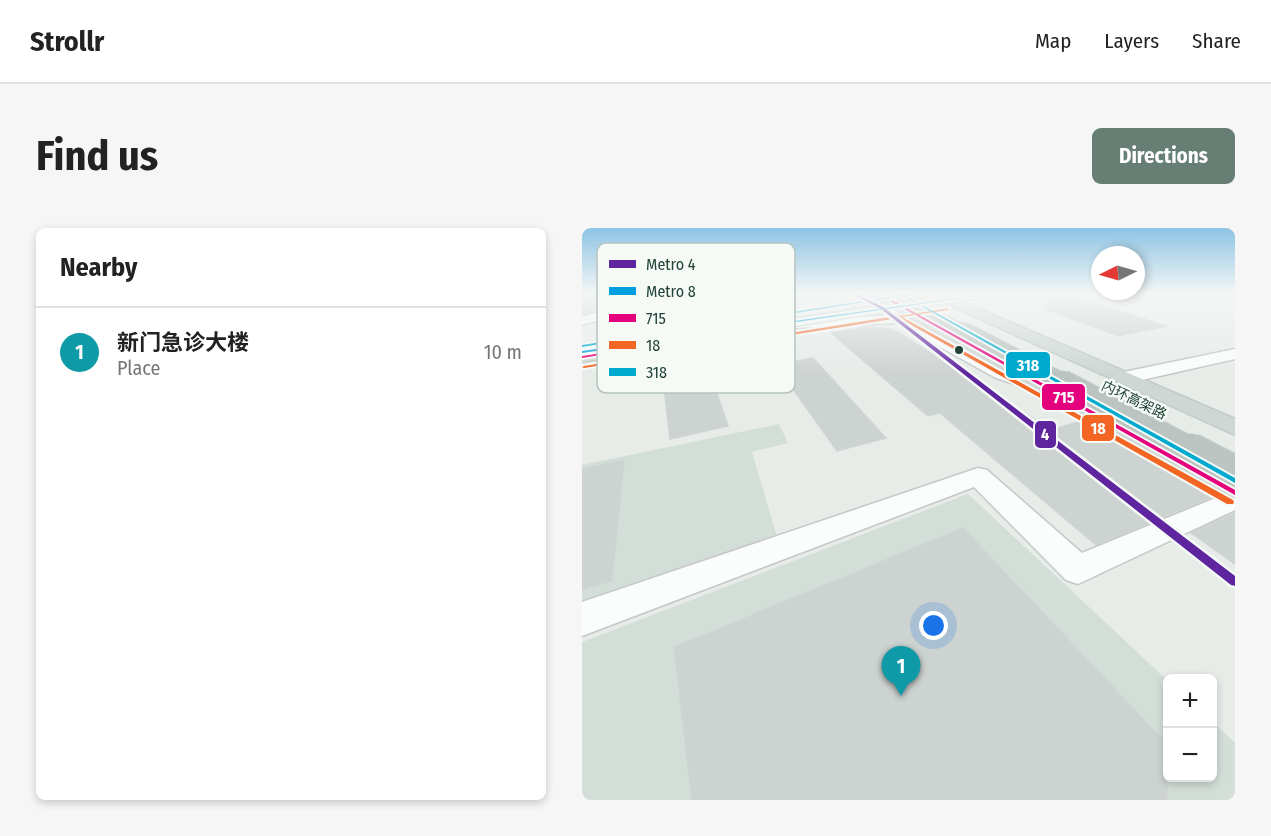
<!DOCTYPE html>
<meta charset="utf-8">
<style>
:root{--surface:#fff;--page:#f6f6f6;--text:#222;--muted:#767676;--line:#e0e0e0;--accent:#667e74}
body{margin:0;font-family:"Fira Sans Condensed","Noto Sans SC",sans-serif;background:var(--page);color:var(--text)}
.controls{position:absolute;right:18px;bottom:18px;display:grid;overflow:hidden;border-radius:9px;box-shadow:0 3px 9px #0003}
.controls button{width:54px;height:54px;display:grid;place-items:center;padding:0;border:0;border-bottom:2px solid var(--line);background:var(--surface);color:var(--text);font:30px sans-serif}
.compass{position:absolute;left:509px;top:18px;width:54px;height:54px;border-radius:50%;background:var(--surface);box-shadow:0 3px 9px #0003;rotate:265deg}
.you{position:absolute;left:352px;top:398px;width:21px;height:21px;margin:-15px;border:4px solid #fff;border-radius:50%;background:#1a73e8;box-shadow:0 0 0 9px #1a73e833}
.badge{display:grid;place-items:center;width:39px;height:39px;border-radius:50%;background:var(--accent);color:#fff;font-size:20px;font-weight:700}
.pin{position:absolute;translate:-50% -50px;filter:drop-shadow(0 2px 3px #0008)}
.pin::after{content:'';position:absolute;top:32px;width:21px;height:18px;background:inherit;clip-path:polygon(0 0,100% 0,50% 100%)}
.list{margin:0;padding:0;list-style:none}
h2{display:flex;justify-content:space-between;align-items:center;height:78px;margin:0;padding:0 24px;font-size:26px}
h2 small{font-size:20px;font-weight:400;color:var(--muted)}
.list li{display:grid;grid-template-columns:39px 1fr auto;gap:18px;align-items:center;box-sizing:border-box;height:90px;padding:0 24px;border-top:2px solid var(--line)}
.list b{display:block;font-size:22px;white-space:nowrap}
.list p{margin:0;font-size:20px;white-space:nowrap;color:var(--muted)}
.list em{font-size:20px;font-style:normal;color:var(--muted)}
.map{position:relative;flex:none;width:653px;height:572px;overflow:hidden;border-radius:9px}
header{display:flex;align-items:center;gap:36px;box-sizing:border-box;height:84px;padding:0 30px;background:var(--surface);border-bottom:2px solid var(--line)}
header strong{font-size:28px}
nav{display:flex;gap:33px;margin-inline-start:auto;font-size:21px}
.intro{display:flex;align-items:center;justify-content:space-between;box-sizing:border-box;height:144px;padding:0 36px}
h1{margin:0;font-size:42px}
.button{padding:15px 27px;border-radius:9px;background:var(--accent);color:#fff;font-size:21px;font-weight:700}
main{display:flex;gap:36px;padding:0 36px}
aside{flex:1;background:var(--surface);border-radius:9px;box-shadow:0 3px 9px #0003}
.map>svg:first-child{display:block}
.built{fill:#d4ded8}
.building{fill:#cdd3d0;stroke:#cfd5d2;stroke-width:1.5}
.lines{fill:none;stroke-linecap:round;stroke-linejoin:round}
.minor-casing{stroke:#c4c9c6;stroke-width:3}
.major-casing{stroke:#c1cbc7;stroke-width:3}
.minor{fill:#fbfcfc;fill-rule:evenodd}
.major{fill:#ced7d3;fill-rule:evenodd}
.highway-bridge-far3-casing{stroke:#c1cbc7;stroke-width:15;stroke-linecap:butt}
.highway-bridge-far2-casing{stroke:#c1cbc7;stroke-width:20;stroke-linecap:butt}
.highway-bridge-far1-casing{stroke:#c1cbc7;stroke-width:26;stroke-linecap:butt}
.highway-bridge-casing{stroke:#c1cbc7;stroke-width:34;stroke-linecap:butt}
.highway-bridge-far3{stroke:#bbc4c1;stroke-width:14}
.highway-bridge-far2{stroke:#bbc4c1;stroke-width:18}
.highway-bridge-far1{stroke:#bbc4c1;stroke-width:23}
.highway-bridge{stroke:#bbc4c1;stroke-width:31}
.bus-1-casing{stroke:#f5faf7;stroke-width:4}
.bus-2-casing{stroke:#f5faf7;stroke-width:4}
.bus-3-casing{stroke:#f5faf7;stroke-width:4}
.bus-1{fill:#e5007d;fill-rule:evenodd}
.bus-2{fill:#f26522;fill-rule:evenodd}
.bus-3{fill:#00a9ce;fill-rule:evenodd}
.metro-1-casing{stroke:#f5faf7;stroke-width:5}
.metro-2-casing{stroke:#f5faf7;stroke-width:5}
.metro-1{fill:#5f259f;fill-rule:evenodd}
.metro-2{fill:#009fdf;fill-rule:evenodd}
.bus-dot{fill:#214235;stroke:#f5faf7;stroke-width:2}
.labels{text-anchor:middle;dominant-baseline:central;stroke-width:5;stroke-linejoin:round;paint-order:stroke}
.far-street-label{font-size:14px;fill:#214235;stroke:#f5faf7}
.key{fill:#f5faf7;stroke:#b5c3bd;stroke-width:1.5}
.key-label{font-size:16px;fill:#214235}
.line-badge{stroke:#f5faf7;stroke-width:2}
.badge-label{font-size:16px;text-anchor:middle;font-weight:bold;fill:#fff}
</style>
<header>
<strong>Strollr</strong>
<nav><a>Map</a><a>Layers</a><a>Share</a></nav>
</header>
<div class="intro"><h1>Find us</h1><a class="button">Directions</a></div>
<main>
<aside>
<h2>Nearby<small></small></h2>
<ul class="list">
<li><span class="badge" style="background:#0f9aa8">1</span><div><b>新门急诊大楼</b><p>Place</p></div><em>10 m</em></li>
</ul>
</aside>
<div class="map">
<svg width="653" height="572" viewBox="0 0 653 572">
<rect width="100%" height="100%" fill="#e7ece9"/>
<path class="built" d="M 197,196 L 206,215 L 170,224 L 196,312 L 0,378 L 0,237 Z
M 386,266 L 585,452 L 586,550 L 630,550 L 631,494 L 653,515 L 653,572 L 0,572 L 0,414 Z"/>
<path class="building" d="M 0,65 L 53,65 L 31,77 L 0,87 Z
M 469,65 L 480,65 L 585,98 L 536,108 L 463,81 Z
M 285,99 L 308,101 L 319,106 L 469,202 L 499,193 L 628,270 L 514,317 L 358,185 L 346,188 L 249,105 Z
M 231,130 L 304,210 L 255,223 L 211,161 L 199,163 L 183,139 Z
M 125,136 L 146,198 L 88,211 L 80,143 Z
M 42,232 L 30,353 L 0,362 L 0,241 Z
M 653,285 L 653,336 L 609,305 Z
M 381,300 L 585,516 L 585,572 L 110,572 L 92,419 Z"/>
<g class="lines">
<g class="minor-casing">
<path id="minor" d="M 57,65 L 70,65 L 40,85 L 0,97 L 0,89 L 32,79 Z
M 317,87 L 426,142 L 473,157 L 476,161 L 473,165 L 466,167 L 414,150 L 315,95 L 213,100 L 206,96 L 213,92 Z
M 653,121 L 653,131 L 542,156 L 536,154 L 533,150 L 536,146 L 542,144 Z
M 396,240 L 405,242 L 500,325 L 653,262 L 653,282 L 496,356 L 484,352 L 392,259 L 0,408 L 0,374 Z"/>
</g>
<g class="major-casing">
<path id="major" d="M 282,65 L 299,65 L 322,74 L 362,66 L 410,65 L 408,68 L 379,73 L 653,191 L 653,207 L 363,75 L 333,80 L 653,252 L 653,275 L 642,272 L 317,83 L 0,134 L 0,124 L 306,76 Z"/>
</g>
<use href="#minor" class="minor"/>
<use href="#major" class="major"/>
<g class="highway-bridge-far3-casing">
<path id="highway-bridge-far3" d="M 301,65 L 384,105"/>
</g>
<g class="highway-bridge-far2-casing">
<path id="highway-bridge-far2" d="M 381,103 L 483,156"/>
</g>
<g class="highway-bridge-far1-casing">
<path id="highway-bridge-far1" d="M 480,154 L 612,223"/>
</g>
<g class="highway-bridge-casing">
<path id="highway-bridge" d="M 609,221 L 653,244"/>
</g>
<use href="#highway-bridge-far3" class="highway-bridge-far3"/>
<use href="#highway-bridge-far2" class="highway-bridge-far2"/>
<use href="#highway-bridge-far1" class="highway-bridge-far1"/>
<use href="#highway-bridge" class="highway-bridge"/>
<g class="bus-1-casing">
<path id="bus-1" d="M 401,65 L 405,65 L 323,79 L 653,262 L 653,267 L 319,79 L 0,130 L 0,128 L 317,78 L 309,74 L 310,72 L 320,77 Z"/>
</g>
<g class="bus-2-casing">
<path id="bus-2" d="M 367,80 L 366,82 L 320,89 L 651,272 L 652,274 L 651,276 L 645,276 L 317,90 L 2,140 L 0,139 L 2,138 L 314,88 L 304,83 L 305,81 L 318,88 Z"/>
</g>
<g class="bus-3-casing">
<path id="bus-3" d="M 316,65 L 318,65 L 322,67 L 338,65 L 324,68 L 653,250 L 653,255 L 321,68 L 0,119 L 0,117 L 319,67 Z"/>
</g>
<use href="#bus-1" class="bus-1"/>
<use href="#bus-2" class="bus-2"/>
<use href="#bus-3" class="bus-3"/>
<g class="metro-1-casing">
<path id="metro-1" d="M 268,65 L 272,65 L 301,79 L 653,348 L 653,358 L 649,357 L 299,81 Z"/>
</g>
<g class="metro-2-casing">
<path id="metro-2" d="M 410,65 L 416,65 L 0,125 L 0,123 Z"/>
</g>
<use href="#metro-1" class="metro-1"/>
<use href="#metro-2" class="metro-2"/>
</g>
<linearGradient id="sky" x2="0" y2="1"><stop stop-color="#8dc4e4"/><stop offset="0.45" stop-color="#f4f6f5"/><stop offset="1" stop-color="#f4f6f5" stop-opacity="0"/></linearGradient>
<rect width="653" height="145" fill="url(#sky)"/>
<circle class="bus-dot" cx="377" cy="122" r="5"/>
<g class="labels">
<g class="far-street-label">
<text transform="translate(552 172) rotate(26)">内环高架路</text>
</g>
</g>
<rect x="15" y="15" width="198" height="150" rx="9" class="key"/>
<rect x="27" y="32" width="27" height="8" fill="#5f259f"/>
<rect x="27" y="59" width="27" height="8" fill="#009fdf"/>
<rect x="27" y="86" width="27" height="8" fill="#e5007d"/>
<rect x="27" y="113" width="27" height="8" fill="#f26522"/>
<rect x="27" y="140" width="27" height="8" fill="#00a9ce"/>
<g class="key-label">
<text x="64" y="42">Metro 4</text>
<text x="64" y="69">Metro 8</text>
<text x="64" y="96">715</text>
<text x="64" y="123">18</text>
<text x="64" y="150">318</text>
</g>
<g class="line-badge">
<rect x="423" y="123" width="46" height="28" rx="6" fill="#00a9ce"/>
<rect x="459" y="155" width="45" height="28" rx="6" fill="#e5007d"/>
<rect x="499" y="186" width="34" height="28" rx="6" fill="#f26522"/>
<rect x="452" y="192" width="23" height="29" rx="6" fill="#5f259f"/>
</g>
<g class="badge-label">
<text x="446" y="143">318</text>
<text x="482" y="175">715</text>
<text x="516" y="206">18</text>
<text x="463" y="212">4</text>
</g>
</svg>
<div class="controls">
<button>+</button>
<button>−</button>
</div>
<svg class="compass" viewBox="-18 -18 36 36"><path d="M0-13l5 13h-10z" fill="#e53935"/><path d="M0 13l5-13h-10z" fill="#767676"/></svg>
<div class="you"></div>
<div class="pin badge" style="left:319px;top:468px;background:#0f9aa8">1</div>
</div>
</main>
